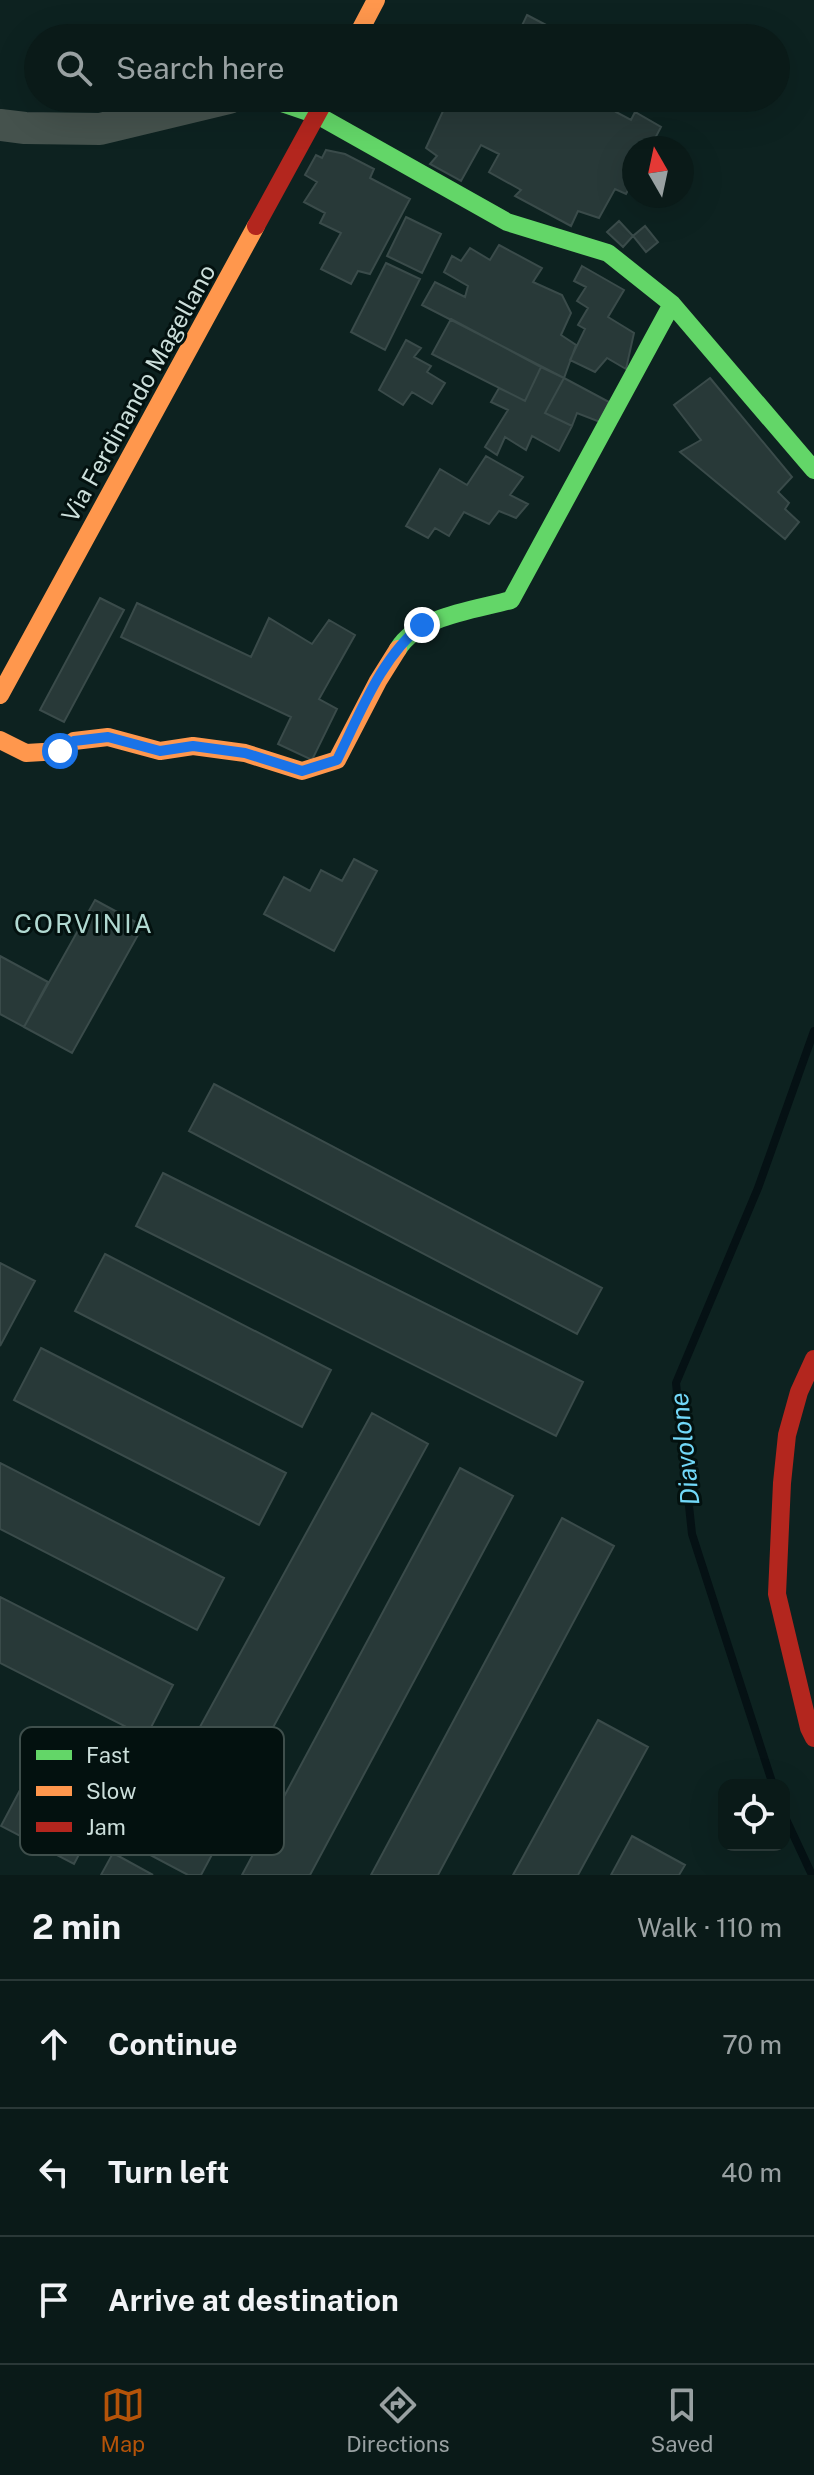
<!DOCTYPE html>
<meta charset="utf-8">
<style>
:root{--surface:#0a1a18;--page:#132321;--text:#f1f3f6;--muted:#99a1a2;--line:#2a3837;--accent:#b45309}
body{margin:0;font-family:"Public Sans",sans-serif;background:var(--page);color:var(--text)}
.controls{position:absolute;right:24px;bottom:24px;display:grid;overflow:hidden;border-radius:16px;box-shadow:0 8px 32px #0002}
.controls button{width:72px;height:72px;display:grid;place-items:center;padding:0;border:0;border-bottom:2px solid var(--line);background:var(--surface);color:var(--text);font:40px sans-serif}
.compass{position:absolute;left:622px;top:136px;width:72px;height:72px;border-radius:50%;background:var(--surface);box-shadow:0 8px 32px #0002;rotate:351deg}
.stop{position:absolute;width:24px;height:24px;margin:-18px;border:6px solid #1a73e8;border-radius:50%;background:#fff}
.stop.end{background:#1a73e8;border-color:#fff;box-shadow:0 2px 8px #0008}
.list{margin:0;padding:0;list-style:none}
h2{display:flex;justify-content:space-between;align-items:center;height:104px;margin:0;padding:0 32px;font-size:34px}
h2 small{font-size:26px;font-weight:400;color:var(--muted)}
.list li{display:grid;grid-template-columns:52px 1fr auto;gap:24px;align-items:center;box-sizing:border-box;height:128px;padding:0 32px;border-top:2px solid var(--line)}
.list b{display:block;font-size:30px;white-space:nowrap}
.list em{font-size:26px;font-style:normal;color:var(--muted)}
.icon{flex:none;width:44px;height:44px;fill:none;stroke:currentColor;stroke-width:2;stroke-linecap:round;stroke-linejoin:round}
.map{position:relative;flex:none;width:814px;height:1875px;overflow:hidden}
.search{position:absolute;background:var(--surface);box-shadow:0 8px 32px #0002;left:24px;right:24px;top:24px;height:88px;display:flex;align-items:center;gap:20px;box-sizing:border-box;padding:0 28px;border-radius:44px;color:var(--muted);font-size:30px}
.sheet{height:488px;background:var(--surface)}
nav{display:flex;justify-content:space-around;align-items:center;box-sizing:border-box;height:112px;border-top:2px solid var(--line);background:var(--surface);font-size:22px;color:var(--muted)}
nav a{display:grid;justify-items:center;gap:4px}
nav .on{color:var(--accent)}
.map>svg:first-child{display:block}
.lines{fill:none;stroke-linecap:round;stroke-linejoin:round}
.stream{stroke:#051114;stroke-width:8}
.building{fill:#283938;stroke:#3a4b4a;stroke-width:2}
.street{stroke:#45524d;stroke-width:32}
.fast{stroke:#63d668;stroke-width:18}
.slow{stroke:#ff974d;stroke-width:18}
.jam{stroke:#b3261e;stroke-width:18}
.route{stroke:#1a73e8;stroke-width:10}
.labels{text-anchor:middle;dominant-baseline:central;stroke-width:6;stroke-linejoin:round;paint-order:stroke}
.street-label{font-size:24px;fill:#ccdfdb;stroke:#03110f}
.neighbourhood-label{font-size:26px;letter-spacing:2px;fill:#b1d9d1;stroke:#03110f}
.water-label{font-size:26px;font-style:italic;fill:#72d8f8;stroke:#03110f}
.key{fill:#03110f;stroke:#3f4f4c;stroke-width:2}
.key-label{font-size:22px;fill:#ccdfdb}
</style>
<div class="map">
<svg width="814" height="1875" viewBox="0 0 814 1875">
<rect width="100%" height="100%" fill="#0d2220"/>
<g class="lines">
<path class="stream" d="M 773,1785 L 692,1534 L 676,1383 L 758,1188 L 814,1031
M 784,1815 L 812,1875"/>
</g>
<path class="building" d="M 527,15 L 571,38 L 516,38 Z
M 449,98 L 532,100 L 533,98 L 624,98 L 616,112 L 631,120 L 635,112 L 661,127 L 650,148 L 634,148 L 634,179 L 626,194 L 615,189 L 599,218 L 578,211 L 571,226 L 515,196 L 521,190 L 489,172 L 499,154 L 481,145 L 461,181 L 430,164 L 437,156 L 426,148 Z
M 326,150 L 345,154 L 374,169 L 370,178 L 410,199 L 370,274 L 358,271 L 351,284 L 321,269 L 341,233 L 320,223 L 325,213 L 304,202 L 317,182 L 305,175 L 316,155 L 322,158 Z
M 406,217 L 441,234 L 422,273 L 387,256 Z
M 619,221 L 633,236 L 623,247 L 607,232 Z
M 645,226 L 658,242 L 646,252 L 633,236 Z
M 499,245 L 542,268 L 533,282 L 562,295 L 571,313 L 561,335 L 576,345 L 564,378 L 422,305 L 435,282 L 465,297 L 468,286 L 444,272 L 452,256 L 461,261 L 470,248 L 490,260 Z
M 386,263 L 420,279 L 385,350 L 351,332 Z
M 582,266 L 624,290 L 608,317 L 634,333 L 626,369 L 607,358 L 595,372 L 570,360 L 585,329 L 578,325 L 588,308 L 577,301 L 586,287 L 574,281 Z
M 451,319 L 541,367 L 525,401 L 432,354 Z
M 406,340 L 421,348 L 414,357 L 431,366 L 427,372 L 445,383 L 432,404 L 412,392 L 403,405 L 379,390 Z
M 541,367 L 564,378 L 545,413 L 572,426 L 559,451 L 532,436 L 526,450 L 505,437 L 497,455 L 485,447 L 508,410 L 491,402 L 499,388 L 525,401 Z
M 564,378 L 609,402 L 600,422 L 577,413 L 572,426 L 545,413 Z
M 710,378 L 792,477 L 778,492 L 789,503 L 785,509 L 799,522 L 785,539 L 680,452 L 701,440 L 674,405 Z
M 486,456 L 523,477 L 510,495 L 528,504 L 516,518 L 499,511 L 489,524 L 464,512 L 449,536 L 435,528 L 428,538 L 406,526 L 440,469 L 467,485 Z
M 100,598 L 124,610 L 64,722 L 40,710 Z
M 137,603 L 251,657 L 269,618 L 312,644 L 329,620 L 355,635 L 319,699 L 337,709 L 312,760 L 278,744 L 291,717 L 121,637 Z
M 354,859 L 377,871 L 334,951 L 264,914 L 284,877 L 310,891 L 321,870 L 342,881 Z
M 95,900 L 143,926 L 72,1053 L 24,1027 Z
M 0,956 L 48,982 L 24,1027 L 0,1014 Z
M 214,1084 L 602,1288 L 577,1334 L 189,1131 Z
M 163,1173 L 583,1382 L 556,1436 L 136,1226 Z
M 105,1254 L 331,1370 L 302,1427 L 75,1311 Z
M 0,1263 L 35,1281 L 0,1346 Z
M 41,1348 L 286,1473 L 259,1525 L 14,1400 Z
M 372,1413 L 428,1444 L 241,1786 L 184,1756 Z
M 0,1463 L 224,1578 L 197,1630 L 0,1529 Z
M 460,1468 L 513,1496 L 310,1875 L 242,1875 Z
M 562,1518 L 614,1546 L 438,1875 L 371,1875 Z
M 0,1597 L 173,1685 L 146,1737 L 0,1663 Z
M 598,1720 L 648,1747 L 578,1875 L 513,1875 Z
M 29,1773 L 102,1811 L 74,1864 L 1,1826 Z
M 156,1777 L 212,1808 L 202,1826 L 222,1836 L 201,1875 L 188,1875 L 122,1840 Z
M 632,1836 L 685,1865 L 679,1875 L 611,1875 Z
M 113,1853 L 153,1875 L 101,1875 Z"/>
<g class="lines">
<path class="street" d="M 0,125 L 25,128 L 100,129 L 229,98"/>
<path class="fast" d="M 267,98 L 317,115 L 507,222 L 608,253 L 672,304 L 814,470
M 398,649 C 418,616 475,610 511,600 L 672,304"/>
<path class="slow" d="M 356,38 L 376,0
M 0,695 L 256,226
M 0,740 L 26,753 L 60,751 L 74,741 L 108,737 L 160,751 L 193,746 L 245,753 L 302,771 L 337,760 L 378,681 L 398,649"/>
<path class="jam" d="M 256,226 L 326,98
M 814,1359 L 799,1392 L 787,1435 L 782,1483 L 777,1594 L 809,1728 L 814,1738"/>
</g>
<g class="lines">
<path class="route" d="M 60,751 L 74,741 L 108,737 L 160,751 L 193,746 L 245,753 L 302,771 L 337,760 C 360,714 381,657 422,625"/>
</g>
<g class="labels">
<g class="street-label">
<text transform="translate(138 393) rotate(-61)">Via Ferdinando Magellano</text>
</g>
<g class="neighbourhood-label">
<text x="84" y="923">CORVINIA</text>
</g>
<g class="water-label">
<text transform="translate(684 1449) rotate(-96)">Diavolone</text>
</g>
</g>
<rect x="20" y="1727" width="264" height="128" rx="12" class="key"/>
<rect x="36" y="1750" width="36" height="10" fill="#63d668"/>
<rect x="36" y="1786" width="36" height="10" fill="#ff974d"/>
<rect x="36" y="1822" width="36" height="10" fill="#b3261e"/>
<g class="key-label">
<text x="86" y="1763">Fast</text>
<text x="86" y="1799">Slow</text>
<text x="86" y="1835">Jam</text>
</g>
</svg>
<div class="controls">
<button><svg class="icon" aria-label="locate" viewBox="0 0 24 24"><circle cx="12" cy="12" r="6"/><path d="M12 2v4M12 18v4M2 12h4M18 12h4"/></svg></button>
</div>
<svg class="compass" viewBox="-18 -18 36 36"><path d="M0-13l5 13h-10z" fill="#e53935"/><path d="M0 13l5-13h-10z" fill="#99a1a2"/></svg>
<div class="stop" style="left:60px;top:751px"></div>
<div class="stop end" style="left:422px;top:625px"></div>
<div class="search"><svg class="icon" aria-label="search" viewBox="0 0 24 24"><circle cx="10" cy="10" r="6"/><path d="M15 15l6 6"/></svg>Search here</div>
</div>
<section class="sheet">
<h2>2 min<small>Walk · 110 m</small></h2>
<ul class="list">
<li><svg class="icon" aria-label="ahead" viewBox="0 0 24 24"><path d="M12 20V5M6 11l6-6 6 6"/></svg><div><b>Continue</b></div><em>70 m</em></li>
<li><svg class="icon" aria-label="left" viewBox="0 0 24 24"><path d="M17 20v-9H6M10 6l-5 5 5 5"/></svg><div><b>Turn left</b></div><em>40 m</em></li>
<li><svg class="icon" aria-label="arrive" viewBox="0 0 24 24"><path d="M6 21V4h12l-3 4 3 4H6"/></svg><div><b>Arrive at destination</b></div></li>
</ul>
</section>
<nav>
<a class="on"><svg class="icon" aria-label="map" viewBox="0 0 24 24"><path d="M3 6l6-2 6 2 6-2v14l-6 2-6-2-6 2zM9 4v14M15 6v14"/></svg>Map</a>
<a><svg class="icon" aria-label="directions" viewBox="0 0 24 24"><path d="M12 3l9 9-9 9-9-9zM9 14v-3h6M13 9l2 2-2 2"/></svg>Directions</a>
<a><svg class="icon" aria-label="saved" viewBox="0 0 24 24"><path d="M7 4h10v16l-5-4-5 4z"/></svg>Saved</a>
</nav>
